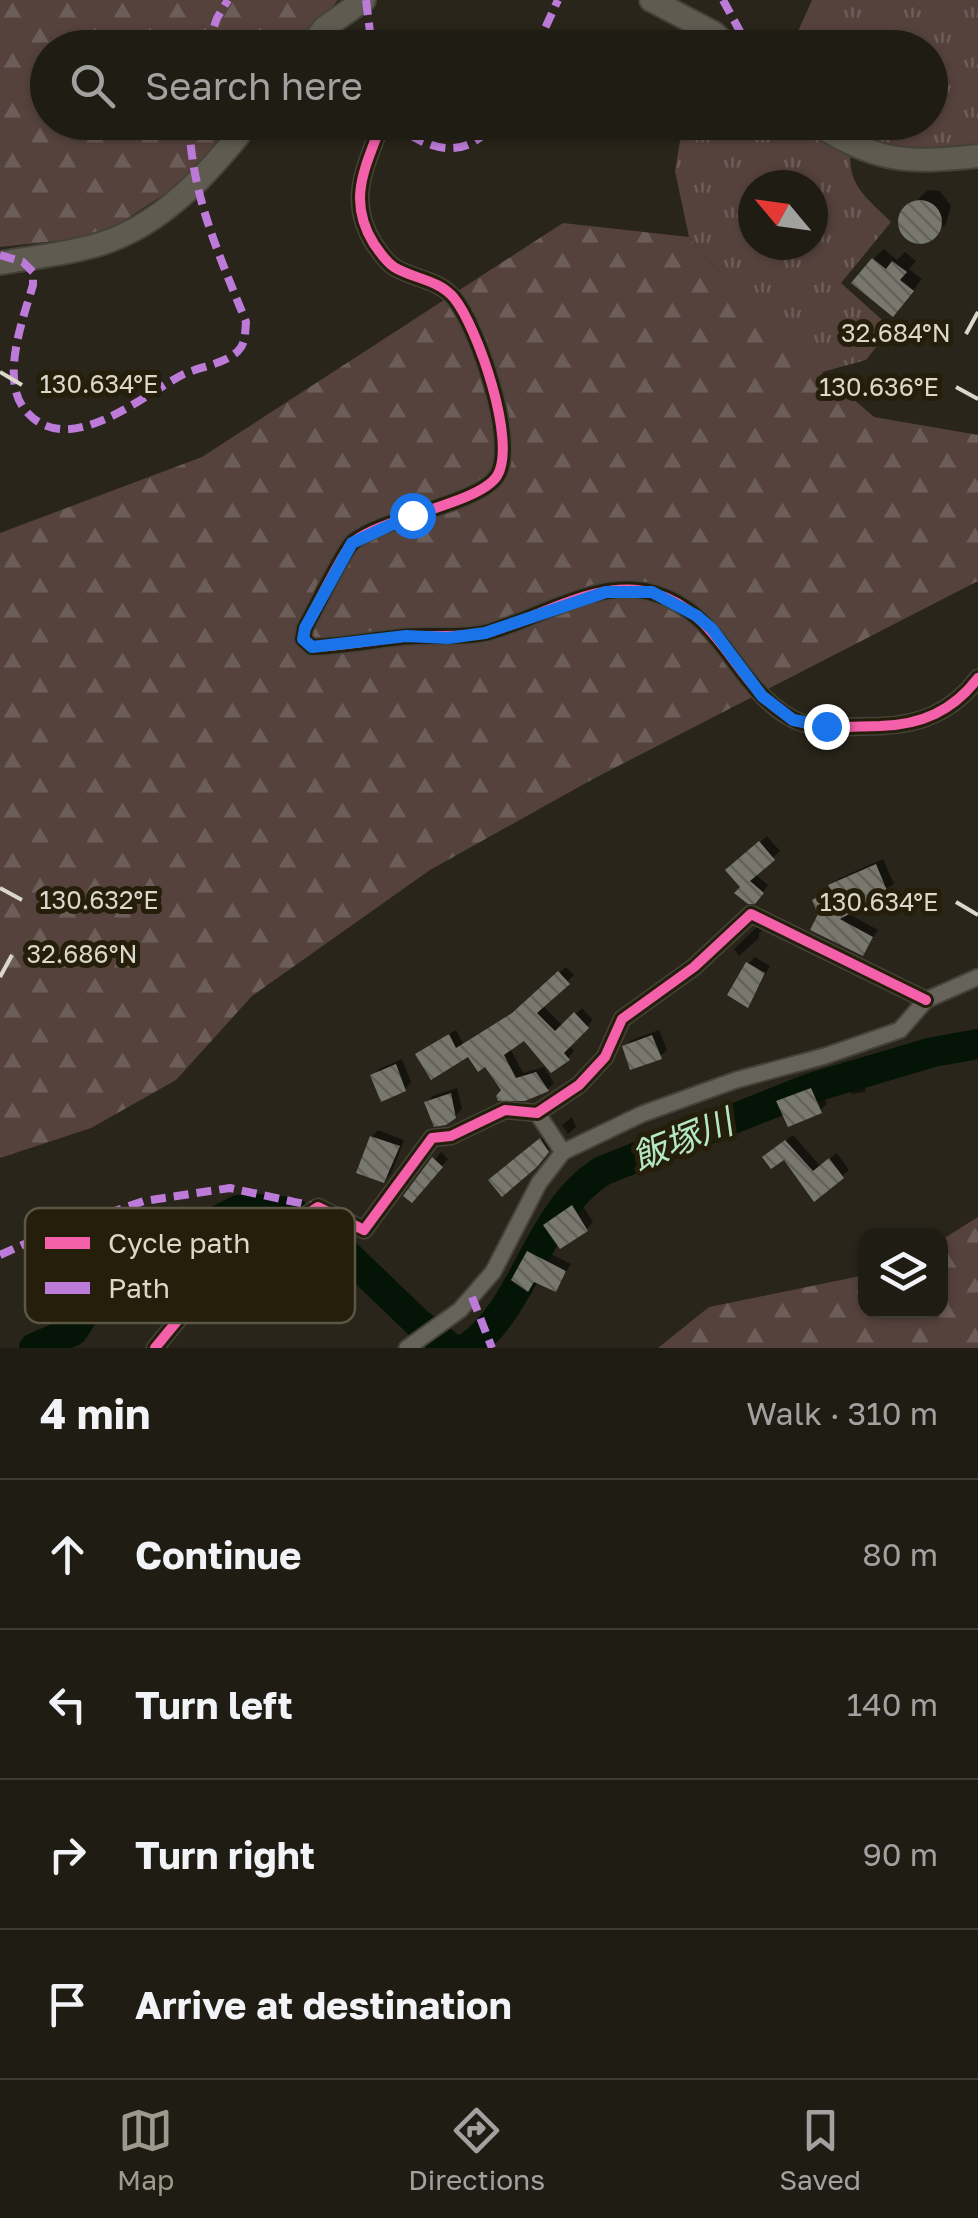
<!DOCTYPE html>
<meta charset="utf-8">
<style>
:root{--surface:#1f1c14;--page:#27251d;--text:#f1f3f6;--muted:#a1a1a0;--line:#3c3a34;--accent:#9d998c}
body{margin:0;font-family:"Golos Text","Noto Sans JP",sans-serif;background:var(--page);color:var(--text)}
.controls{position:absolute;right:30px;bottom:30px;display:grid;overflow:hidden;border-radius:20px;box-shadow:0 2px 8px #0004}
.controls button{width:90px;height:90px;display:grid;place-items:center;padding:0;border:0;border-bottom:2px solid var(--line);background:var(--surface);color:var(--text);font:50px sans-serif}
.compass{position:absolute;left:738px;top:170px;width:90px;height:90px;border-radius:50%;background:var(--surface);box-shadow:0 2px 8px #0004;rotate:299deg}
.stop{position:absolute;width:30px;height:30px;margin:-22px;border:8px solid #1a73e8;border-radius:50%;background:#fff}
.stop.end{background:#1a73e8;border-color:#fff;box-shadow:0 2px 10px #0008}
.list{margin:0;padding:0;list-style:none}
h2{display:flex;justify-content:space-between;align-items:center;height:130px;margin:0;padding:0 40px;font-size:42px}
h2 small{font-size:32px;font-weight:400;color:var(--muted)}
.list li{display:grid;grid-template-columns:65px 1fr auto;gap:30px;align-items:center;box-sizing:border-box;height:150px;padding:0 40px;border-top:2px solid var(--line)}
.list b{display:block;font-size:38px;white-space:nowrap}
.list em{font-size:32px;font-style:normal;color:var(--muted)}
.icon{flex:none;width:55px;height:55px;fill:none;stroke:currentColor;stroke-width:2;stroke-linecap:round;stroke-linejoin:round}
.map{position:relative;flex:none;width:978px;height:1348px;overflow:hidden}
.search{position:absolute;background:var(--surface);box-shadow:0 2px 8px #0004;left:30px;right:30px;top:30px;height:110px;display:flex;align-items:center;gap:25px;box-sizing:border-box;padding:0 35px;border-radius:55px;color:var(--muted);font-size:38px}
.sheet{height:730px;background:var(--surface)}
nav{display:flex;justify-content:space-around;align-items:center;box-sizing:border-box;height:140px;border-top:2px solid var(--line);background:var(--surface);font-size:28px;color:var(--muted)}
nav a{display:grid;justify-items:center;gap:5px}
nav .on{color:var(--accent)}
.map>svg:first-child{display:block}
.forest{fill:url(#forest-firs)}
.park{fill:url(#park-tufts);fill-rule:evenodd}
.shadow{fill:#0007}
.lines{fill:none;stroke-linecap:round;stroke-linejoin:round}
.river{stroke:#041508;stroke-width:30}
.building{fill:url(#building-back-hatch)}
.street-casing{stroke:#454239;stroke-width:19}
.secondary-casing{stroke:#454239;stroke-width:26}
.street{stroke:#66635b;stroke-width:15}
.secondary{stroke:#605b51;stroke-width:22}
.quiet{stroke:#bd7bd9;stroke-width:8;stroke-dasharray:15 8;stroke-linecap:butt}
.cycleway-casing{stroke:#251e0a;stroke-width:16}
.cycleway{stroke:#f560ab;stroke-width:10}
.route{stroke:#1a73e8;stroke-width:12}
.ticks{fill:none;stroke:#dbd7ca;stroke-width:4}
.labels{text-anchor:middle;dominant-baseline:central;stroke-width:10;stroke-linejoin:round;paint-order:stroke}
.water-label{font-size:35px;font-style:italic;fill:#b4e8c5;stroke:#251e0a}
.key{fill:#251e0a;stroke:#5c5644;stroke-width:2.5}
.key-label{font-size:28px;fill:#dbd7ca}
.ticks-label{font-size:25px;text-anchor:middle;fill:#dbd7ca;stroke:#251e0a;stroke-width:10;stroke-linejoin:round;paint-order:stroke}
</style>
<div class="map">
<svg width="978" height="1348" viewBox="0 0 978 1348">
<defs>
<pattern id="forest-firs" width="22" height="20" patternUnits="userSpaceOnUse" patternTransform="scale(2.5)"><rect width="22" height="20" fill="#55423d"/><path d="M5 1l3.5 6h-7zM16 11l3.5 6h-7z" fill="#6d5d58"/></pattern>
<pattern id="park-tufts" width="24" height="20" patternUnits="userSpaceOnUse" patternTransform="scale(2.5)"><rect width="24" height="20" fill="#55423d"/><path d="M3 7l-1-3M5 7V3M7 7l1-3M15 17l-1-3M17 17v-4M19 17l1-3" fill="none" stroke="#6d5d58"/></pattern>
<pattern id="building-back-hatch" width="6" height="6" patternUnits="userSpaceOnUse" patternTransform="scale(2.5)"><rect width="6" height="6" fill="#78786e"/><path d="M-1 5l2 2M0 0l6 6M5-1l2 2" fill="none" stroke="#62625a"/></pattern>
</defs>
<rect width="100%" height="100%" fill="#29251a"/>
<path class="forest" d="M 0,0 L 338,0 L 297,47 L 48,48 L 48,122 L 233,123 L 181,183 L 101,236 L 0,247 Z
M 563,223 L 689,237 L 750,309 L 874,417 L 978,435 L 978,581 L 593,779 L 430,870 L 252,996 L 176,1080 L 91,1128 L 0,1158 L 0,533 L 202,457 Z
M 978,1217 L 978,1348 L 658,1348 L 709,1307 L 865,1275 L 866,1310 L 940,1310 L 941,1240 Z"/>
<path class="park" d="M 812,0 L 978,0 L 978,156 L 851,146 C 846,185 865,196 891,222 L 841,283 L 891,328 L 866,360 L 822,372 L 750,309 L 689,237 L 675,171 L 683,123 L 930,122 L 930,48 L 791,47 ZM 753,185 L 813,185 L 813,245 L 753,245 Z"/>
<path class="shadow" d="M 928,190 L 940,191 L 951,206 L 946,224 L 923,242 L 909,239 L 901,228 L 901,215 Z
M 884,249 L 897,260 L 905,252 L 916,261 L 909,269 L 922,279 L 903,303 L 873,259 Z
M 767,836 L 780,851 L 755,874 L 768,885 L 762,894 L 743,887 L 735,864 Z
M 883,859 L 894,884 L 847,913 L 878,930 L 862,953 L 821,914 L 815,900 L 832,888 L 838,879 Z
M 762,922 L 768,925 L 759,933 L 759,938 L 739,956 L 734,949 Z
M 755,957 L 770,966 L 748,1005 L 748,964 Z
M 566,967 L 574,975 L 542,1005 L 563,1026 L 582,1008 L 593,1020 L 569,1045 L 574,1051 L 568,1058 L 524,1038 L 510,1048 L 523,1073 L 544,1067 L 554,1083 L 548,1089 L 504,1091 L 486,1064 L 469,1054 L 418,1054 L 456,1030 L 463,1043 L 522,1007 Z
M 659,1030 L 667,1050 L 660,1056 L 625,1046 L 632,1040 Z
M 402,1059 L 411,1082 L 405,1089 L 373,1076 L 379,1069 Z
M 866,1080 L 865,1092 L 851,1094 L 852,1082 Z
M 818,1083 L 827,1104 L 820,1110 L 779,1102 L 785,1095 Z
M 457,1088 L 462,1109 L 455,1116 L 427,1102 L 433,1096 Z
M 572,1117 L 576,1127 L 568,1134 L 562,1125 Z
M 378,1130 L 404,1140 L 391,1174 L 384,1181 L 372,1137 Z
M 548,1133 L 554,1143 L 543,1157 L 497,1174 Z
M 793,1135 L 820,1166 L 837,1153 L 849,1170 L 815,1199 L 785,1156 L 771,1151 Z
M 441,1152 L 448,1159 L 411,1199 L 406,1196 Z
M 580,1201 L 593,1222 L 586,1229 L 553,1219 Z
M 535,1246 L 571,1264 L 555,1289 L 536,1280 L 528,1289 L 529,1253 Z"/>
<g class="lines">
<path class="river" d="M 34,1348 L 73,1331 L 115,1265 L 127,1258 L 165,1248 L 238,1210 L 258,1209 L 292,1212 L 317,1226 L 418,1323 L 451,1348
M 467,1348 C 525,1310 536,1213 602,1171 L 811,1088 L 933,1052 L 978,1044"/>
</g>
<path class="building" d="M898 222a22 22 0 1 1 44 0a22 22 0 1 1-44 0Z
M 872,258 L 886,269 L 892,261 L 907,272 L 900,280 L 914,291 L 893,317 L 851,283 Z
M 759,841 L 775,860 L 750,881 L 764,893 L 755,904 L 748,904 L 734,893 L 740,887 L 725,870 Z
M 876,864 L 888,893 L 840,919 L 873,937 L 863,956 L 810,930 L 818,914 L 812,900 L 831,890 L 828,885 Z
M 746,962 L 765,973 L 748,1008 L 727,995 Z
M 558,971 L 570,984 L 537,1013 L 555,1031 L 574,1012 L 589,1028 L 564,1053 L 570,1060 L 551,1073 L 524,1041 L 504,1055 L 516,1078 L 536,1072 L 549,1091 L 525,1101 L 498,1101 L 496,1096 L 501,1090 L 485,1067 L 478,1072 L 468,1057 L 431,1080 L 415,1054 L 449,1034 L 456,1048 L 512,1013 Z
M 652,1035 L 662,1059 L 630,1070 L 622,1046 Z
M 396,1064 L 406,1091 L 381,1102 L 370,1075 Z
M 811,1088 L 822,1113 L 788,1127 L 776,1101 Z
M 451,1093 L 456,1118 L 446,1125 L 434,1127 L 424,1102 Z
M 370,1136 L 400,1146 L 384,1183 L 356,1173 Z
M 540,1138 L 549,1152 L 537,1167 L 502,1197 L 488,1180 Z
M 785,1140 L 813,1171 L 829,1158 L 844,1178 L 814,1202 L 784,1160 L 771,1169 L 762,1157 Z
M 432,1157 L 443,1167 L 412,1203 L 403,1196 Z
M 572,1205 L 588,1231 L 560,1249 L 543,1225 Z
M 527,1251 L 566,1271 L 556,1292 L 534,1282 L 528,1292 L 511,1280 Z"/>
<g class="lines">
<g class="street-casing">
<path id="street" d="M 382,122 C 366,167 346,199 374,244 C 380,252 385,261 394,267 C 413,279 438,279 454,298 C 477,326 518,443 497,476 C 479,504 383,517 353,542 C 343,551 314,612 305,628 L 303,639 L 312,647 C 342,646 372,640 402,637 C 430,634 457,639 485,633 C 537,620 597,577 653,593 C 722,612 734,686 791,718 C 815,732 853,726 880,726 C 921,725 953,711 978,678
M 537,1113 L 563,1152
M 155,1348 L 232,1254 L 275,1235 L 318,1207 L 364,1230 L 432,1138 L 451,1136 L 505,1110 L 537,1113 L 579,1085 L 605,1057 L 622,1019 L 694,967 L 751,914 L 926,1000
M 407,1348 L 460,1310 L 493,1272 L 539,1183 L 563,1152 L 642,1114 L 736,1080 L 825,1056 L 900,1030 L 926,1000 L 978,977"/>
</g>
<g class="secondary-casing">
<path id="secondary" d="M 651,0 L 714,33 L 730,48
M 308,48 L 324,28 L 364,0
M 813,122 C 877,162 904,164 978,156
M 0,263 C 33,257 68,254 100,244 C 162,225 210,172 249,122"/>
</g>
<use href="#street" class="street"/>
<use href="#secondary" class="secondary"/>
<path class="quiet" d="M 366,0 L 372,48
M 723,0 L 749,48
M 207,48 L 217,18 L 228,0
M 536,48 L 558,0
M 391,122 C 426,149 464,164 495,122
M 0,255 L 23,262 L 33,272 L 33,285 C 23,319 0,379 25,410 C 67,461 140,397 182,375 C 198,367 225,364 238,351 C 246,343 245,332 246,322 C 219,254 192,197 189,122
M 0,1255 L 47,1234 L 144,1201 L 230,1188 L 318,1207
M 472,1297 L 492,1348"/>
<g class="cycleway-casing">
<path id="cycleway" d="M 382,122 C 366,167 346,199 374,244 C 380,252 385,261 394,267 C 413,279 438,279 454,298 C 477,326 518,443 497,476 C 479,504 383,517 353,542 C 343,551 314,612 305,628 L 303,639 L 312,647 C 342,646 372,640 402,637 C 430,634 457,639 485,633 C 537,620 597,577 653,593 C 722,612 734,686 791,718 C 815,732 853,726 880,726 C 921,725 953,711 978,678
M 155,1348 L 232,1254 L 275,1235 L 318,1207 L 364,1230 L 432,1138 L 451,1136 L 505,1110 L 537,1113 L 579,1085 L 605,1057 L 622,1019 L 694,967 L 751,914 L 926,1000"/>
</g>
<use href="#cycleway" class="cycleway"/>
</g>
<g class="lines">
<path class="route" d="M 412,515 L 352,543 L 305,628 L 303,639 L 312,647 L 406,636 L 448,638 L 485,633 L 606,592 L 652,592 L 697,616 L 712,629 L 762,696 L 793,720 L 826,726"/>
</g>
<path class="ticks" d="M 966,334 L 978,312M 0,372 L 22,385M 956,387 L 978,399M 0,888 L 22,900M 956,902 L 978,915M 0,977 L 12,955"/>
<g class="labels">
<g class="water-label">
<text transform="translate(682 1139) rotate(-22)">飯塚川</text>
</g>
</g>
<rect x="25" y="1208" width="330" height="115" rx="15" class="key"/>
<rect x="45" y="1237" width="45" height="12" fill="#f560ab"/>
<rect x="45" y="1282" width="45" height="12" fill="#bd7bd9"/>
<g class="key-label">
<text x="108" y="1253">Cycle path</text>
<text x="108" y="1298">Path</text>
</g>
<g class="ticks-label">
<text x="896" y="342">32.684°N</text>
<text x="99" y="393">130.634°E</text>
<text x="879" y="396">130.636°E</text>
<text x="99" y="909">130.632°E</text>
<text x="879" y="911">130.634°E</text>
<text x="82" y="963">32.686°N</text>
</g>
</svg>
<div class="controls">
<button><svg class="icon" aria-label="layers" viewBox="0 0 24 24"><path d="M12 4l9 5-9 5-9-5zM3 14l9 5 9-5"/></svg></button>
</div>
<svg class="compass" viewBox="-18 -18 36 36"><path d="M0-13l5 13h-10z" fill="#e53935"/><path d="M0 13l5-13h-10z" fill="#a1a1a0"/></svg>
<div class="stop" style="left:412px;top:515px"></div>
<div class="stop end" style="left:826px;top:726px"></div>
<div class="search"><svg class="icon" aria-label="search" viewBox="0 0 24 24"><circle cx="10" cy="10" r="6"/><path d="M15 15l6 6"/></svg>Search here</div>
</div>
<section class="sheet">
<h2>4 min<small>Walk · 310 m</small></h2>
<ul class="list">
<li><svg class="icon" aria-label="ahead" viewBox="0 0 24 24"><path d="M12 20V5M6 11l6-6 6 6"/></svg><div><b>Continue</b></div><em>80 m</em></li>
<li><svg class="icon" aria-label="left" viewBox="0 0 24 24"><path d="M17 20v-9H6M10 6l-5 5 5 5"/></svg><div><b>Turn left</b></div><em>140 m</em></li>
<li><svg class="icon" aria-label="right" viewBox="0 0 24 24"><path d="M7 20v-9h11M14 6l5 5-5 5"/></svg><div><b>Turn right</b></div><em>90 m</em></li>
<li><svg class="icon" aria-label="arrive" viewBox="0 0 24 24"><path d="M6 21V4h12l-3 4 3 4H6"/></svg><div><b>Arrive at destination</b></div></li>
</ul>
</section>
<nav>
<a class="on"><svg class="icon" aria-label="map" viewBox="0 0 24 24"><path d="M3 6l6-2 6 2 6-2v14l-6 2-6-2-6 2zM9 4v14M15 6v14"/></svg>Map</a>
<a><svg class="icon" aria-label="directions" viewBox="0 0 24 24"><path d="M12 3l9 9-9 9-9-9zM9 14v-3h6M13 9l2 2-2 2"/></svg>Directions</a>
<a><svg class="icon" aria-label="saved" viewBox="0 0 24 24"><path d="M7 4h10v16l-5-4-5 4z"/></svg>Saved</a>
</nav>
